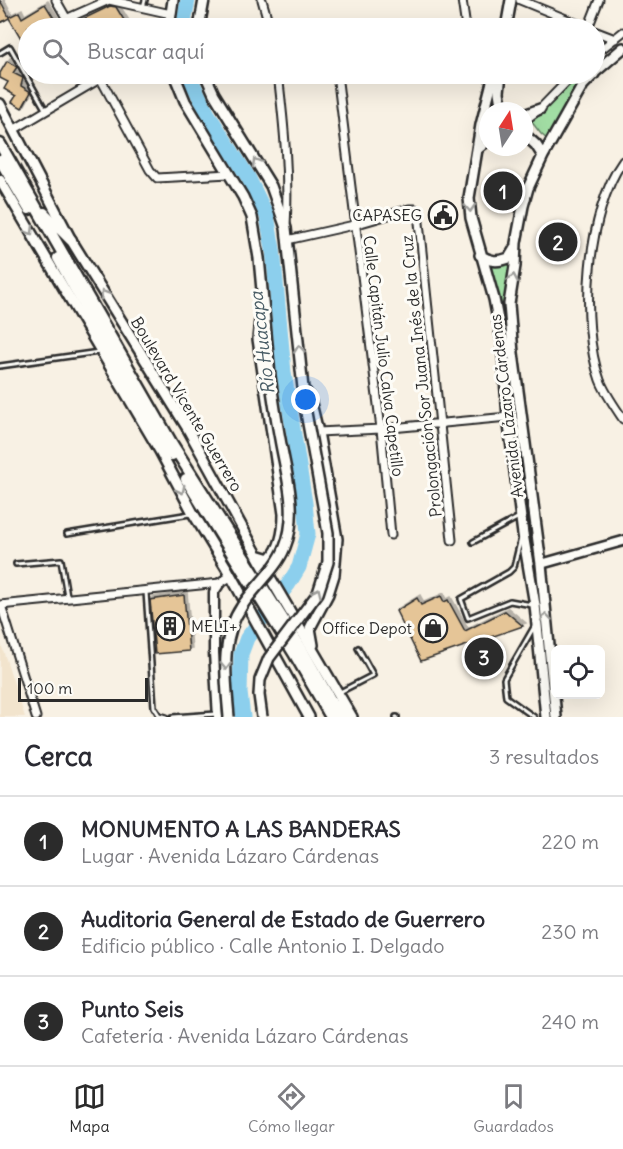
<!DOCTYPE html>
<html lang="es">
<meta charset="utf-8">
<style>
:root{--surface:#fff;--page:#f2f2f3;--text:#2b2b33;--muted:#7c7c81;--line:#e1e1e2;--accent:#2b2b2b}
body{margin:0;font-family:Delius,sans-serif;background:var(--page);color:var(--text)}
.controls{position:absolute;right:18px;bottom:18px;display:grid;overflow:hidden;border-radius:9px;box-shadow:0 6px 24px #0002}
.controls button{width:54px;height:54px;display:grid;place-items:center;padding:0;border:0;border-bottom:2px solid var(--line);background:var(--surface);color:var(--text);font:30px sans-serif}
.compass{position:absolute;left:479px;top:102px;width:54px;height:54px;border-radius:50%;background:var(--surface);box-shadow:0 6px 24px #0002;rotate:12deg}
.scale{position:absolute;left:18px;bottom:15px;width:130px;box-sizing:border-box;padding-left:6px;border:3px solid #2b2b2b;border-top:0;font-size:16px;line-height:21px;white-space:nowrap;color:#2b2b2b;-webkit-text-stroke:4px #fdfcf7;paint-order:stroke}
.you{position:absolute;left:306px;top:400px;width:21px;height:21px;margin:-15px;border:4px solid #fff;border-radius:50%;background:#1a73e8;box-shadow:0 0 0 9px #1a73e833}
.badge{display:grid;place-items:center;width:39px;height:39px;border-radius:50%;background:var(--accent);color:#fff;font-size:20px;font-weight:700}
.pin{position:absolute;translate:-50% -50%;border:3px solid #fff;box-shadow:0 2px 6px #0006}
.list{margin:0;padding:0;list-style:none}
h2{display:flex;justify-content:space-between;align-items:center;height:78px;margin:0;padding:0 24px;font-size:26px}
h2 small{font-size:20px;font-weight:400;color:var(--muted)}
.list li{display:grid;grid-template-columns:39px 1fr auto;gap:18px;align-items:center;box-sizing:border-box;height:90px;padding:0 24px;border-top:2px solid var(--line)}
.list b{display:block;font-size:22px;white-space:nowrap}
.list p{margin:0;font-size:20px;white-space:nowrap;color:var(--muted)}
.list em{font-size:20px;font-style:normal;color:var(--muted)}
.icon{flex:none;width:33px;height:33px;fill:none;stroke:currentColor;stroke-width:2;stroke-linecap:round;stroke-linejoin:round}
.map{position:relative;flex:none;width:623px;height:717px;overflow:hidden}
.search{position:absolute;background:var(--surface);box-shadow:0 6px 24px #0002;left:18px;right:18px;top:18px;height:66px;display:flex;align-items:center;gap:15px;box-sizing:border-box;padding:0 21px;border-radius:33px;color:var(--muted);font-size:22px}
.sheet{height:348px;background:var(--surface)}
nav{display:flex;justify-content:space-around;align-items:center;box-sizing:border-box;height:84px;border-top:2px solid var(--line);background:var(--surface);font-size:16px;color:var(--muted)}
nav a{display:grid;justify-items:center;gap:3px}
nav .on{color:var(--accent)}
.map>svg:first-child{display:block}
.built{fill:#f2e4cd}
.green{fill:#a2dea4;stroke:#668468;stroke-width:1.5}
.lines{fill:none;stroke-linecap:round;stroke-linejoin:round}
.river{stroke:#8ccfed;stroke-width:15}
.building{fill:#e5c597;stroke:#2b2b2b;stroke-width:1.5;filter:url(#shadow)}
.service-casing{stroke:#2b2b2b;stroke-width:8}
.minor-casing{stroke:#2b2b2b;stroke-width:11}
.tertiary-casing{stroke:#2b2b2b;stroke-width:13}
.secondary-casing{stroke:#2b2b2b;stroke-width:14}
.trunk-casing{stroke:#2b2b2b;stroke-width:15}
.service{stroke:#fdfcf7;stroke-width:3}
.minor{stroke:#fdfcf7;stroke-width:7}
.tertiary{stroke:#fdfcf7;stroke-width:8}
.secondary{stroke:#fdfcf7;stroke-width:9}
.trunk{stroke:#fdfcf7;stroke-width:10}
.secondary-bridge-casing{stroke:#2b2b2b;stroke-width:14;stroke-linecap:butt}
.secondary-bridge{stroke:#fdfcf7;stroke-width:9}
.oneway{stroke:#9e9e9b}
.labels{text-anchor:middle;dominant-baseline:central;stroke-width:6;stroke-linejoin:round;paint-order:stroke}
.poi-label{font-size:16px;fill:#2b2b2b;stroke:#fdfcf7;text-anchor:end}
.street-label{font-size:16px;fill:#2b2b2b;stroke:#fdfcf7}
.water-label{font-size:18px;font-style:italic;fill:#485c65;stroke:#fdfcf7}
</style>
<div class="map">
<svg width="623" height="717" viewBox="0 0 623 717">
<defs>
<filter id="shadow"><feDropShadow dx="3" dy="-3" stdDeviation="0" flood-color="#0004"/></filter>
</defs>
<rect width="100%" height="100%" fill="#f8f1e4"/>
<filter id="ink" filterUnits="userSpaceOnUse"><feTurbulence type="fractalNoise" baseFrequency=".0167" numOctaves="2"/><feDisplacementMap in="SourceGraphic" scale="12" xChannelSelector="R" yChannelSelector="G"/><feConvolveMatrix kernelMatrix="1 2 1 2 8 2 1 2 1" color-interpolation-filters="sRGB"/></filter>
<g filter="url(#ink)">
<path class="built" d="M 0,641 L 25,717 L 0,717 Z"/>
<path class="green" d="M 577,74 L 583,74 L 547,139 L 541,134 L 531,121 L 562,93 Z
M 510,261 L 505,302 L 519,430 L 538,569 L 552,717 L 550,717 L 541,624 L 512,410 L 504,323 L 488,263 Z"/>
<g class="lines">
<path class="river" d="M 183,28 L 188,0
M 188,74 L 208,114 L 248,177 L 267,216 L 273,249 L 284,373 L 305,503 L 308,534 L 299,567 L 288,585 L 247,638 L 241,654 L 240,693 L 243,717"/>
</g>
<path class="building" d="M 0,0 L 9,17 L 19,12 L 22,18 L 45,4 L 55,20 L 41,28 L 28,28 L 28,36 L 22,40 L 9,18 L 0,23 Z
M 110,6 L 116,7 L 127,25 L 121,28 L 78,28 L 75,23 Z
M 7,61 L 17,67 L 13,73 L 23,78 L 21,86 L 31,92 L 22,108 L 12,102 L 16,96 L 4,89 L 8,82 L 0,78 L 0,73 Z
M 184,595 L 189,651 L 155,654 L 150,600 Z
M 441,596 L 444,602 L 448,600 L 465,631 L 505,611 L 523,626 L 421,661 L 396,611 L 417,598 L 421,605 Z"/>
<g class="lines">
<g class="service-casing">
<path id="service" d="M 143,7 L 145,0
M 0,53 L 10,47 L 45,109
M 0,366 L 99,352
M 67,534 L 190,514
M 521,538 L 514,567 L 509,572 L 461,599 L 468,618 L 510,601 L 532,605
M 473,542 L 519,517
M 16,564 L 61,560 L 67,596
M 146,592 L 154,707 L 159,715 L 166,717
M 534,627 L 504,679 L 506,697 L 534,717
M 340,692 L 373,675 L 358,648
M 173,717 L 216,714
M 396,717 L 397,717"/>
</g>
<g class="minor-casing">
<path id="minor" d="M 56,0 L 72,28
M 262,0 L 270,28
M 462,0 L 466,28
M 520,0 L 588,28
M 66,19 L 109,0 L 171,14
M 588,28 L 599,0
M 594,31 L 615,39
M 594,55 L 623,32
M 98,74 L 150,170 L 157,178 L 229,174
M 278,74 C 284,124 289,175 286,226
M 337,74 L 381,429 L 391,535
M 524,121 L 540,109 L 574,74
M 15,129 L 108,74
M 478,150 L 488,142
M 623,161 C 587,211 579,322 600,380 C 605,393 615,407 623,419
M 287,240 L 354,225 L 409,209 L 415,209 L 418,213 L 452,540
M 318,432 L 381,429 L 508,417
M 0,605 L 220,583
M 1,605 L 36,717"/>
</g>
<g class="tertiary-casing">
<path id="tertiary" d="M 541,564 L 623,541
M 218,717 L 214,653 L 214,592 L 220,583 L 231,576"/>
</g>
<g class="secondary-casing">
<path id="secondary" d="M 169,28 L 173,0
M 199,28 L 204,0
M 506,28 L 511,0
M 594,73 L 623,48
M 174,74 L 185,101 L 243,197 L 252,217 L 259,258 L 270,376
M 205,74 L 214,94 L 271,186 L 286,228 L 305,407
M 494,74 L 481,125 L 469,198 L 471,218 L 494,299 L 502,341 L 508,417 L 523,534 L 535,605 L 546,717
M 501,74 L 499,92 L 502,111
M 0,104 L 71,240 L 188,429 L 261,562 L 352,717
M 524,115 L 540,109
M 524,134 L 536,145 L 543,156
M 0,180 L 160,451 L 193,513 L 226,567 L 309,717
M 480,255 C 490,262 498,262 509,258 L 515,248
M 306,392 L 311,403 L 318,432 L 337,539 L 334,575 L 328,594 L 310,628 L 313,645
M 257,555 L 270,559 C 282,547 284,530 284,514 L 258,339 L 260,320
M 556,717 L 541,564 L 513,353 L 509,304 L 515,266 L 516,243 L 523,206 L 528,188 L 543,156 L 583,85 L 594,74"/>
</g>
<g class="trunk-casing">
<path id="trunk" d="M 0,144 L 172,444 L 301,648 L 340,717
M 0,160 L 29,209
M 44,213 L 71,240
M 58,258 L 109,350 L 172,455
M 186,479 L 294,653 L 331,717
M 341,700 L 344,717"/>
</g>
<use href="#service" class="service"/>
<use href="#minor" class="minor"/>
<use href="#tertiary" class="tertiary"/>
<use href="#secondary" class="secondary"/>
<use href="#trunk" class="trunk"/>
<g class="secondary-bridge-casing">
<path id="secondary-bridge" d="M 229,717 C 226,679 219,640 242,606 C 255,586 276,570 285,547 C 299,513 286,474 280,439 C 276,418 273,397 270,376
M 262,717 L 259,695 L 260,680 L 269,658 L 318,593 L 328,562 L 328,533 L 305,407"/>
</g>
<use href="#secondary-bridge" class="secondary-bridge"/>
</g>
<defs><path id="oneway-chevron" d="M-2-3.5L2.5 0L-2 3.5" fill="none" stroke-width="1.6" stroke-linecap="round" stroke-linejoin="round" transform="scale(1.5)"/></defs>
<g class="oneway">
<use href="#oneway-chevron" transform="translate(256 162) rotate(-121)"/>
<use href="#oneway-chevron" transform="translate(470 208) rotate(86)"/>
<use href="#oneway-chevron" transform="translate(30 231) rotate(59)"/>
<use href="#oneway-chevron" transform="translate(513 278) rotate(-80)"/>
<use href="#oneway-chevron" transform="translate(104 294) rotate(-122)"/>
<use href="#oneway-chevron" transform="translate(299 349) rotate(-96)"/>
<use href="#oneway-chevron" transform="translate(181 490) rotate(63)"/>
<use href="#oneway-chevron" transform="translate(317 592) rotate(-65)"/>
<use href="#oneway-chevron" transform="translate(546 617) rotate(-95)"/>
<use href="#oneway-chevron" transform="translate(226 666) rotate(88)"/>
</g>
</g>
<defs>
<g id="civic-ring" transform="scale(1.5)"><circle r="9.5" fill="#fdfcf7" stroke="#2b2b2b" stroke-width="1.5"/><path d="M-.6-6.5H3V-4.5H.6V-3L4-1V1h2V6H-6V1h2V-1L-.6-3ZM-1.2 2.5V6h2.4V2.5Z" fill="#2b2b2b"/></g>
<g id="building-ring" transform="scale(1.5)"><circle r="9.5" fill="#fdfcf7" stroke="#2b2b2b" stroke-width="1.5"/><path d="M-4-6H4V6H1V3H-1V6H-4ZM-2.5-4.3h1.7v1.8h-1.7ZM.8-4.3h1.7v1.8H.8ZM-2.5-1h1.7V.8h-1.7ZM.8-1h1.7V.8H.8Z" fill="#2b2b2b"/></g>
<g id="shop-ring" transform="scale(1.5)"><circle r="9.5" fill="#fdfcf7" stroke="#2b2b2b" stroke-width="1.5"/><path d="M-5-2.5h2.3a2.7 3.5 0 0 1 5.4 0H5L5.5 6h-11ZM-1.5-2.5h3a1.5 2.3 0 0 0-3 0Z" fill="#2b2b2b"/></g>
</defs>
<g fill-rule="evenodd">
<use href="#civic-ring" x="443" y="215"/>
<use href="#building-ring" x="170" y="626"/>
<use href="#shop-ring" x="433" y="628"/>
</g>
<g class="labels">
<g class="poi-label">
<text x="422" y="215">CAPASEG</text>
<text x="191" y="626" text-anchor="start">MELI+</text>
<text x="412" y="628">Office Depot</text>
</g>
<g class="street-label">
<text transform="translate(384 356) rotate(83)">Calle Capitán Julio Calva Capetillo</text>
<text transform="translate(421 376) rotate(-96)">Prolongación Sor Juana Inés de la Cruz</text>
<text transform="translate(187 404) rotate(59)">Boulevard Vicente Guerrero</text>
<text transform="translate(506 406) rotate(-97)">Avenida Lázaro Cárdenas</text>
</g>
<g class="water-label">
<text transform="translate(262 343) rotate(-97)">Río Huacapa</text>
</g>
</g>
</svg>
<div class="controls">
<button><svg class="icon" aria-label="locate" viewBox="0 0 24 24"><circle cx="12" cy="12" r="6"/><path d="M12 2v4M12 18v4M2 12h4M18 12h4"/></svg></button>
</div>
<svg class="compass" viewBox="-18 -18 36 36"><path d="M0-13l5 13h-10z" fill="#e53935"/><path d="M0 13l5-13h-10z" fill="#7c7c81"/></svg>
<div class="scale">100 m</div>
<div class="you"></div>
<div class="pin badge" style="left:503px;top:191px">1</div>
<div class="pin badge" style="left:558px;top:242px">2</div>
<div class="pin badge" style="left:484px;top:657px">3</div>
<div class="search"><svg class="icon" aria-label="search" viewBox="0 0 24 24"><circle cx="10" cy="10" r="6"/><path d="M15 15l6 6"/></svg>Buscar aquí</div>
</div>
<section class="sheet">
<h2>Cerca<small>3 resultados</small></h2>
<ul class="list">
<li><span class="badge">1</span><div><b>MONUMENTO A LAS BANDERAS</b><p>Lugar · Avenida Lázaro Cárdenas</p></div><em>220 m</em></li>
<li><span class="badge">2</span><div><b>Auditoria General de Estado de Guerrero</b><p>Edificio público · Calle Antonio I. Delgado</p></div><em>230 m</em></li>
<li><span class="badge">3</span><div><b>Punto Seis</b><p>Cafetería · Avenida Lázaro Cárdenas</p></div><em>240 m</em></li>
</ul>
</section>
<nav>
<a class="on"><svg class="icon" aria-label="map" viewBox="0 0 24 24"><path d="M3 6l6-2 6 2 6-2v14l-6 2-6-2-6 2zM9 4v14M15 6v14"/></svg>Mapa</a>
<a><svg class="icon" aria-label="directions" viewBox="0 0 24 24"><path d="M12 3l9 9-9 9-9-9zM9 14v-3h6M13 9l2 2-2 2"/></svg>Cómo llegar</a>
<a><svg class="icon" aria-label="saved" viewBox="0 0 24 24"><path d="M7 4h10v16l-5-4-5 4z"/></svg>Guardados</a>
</nav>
